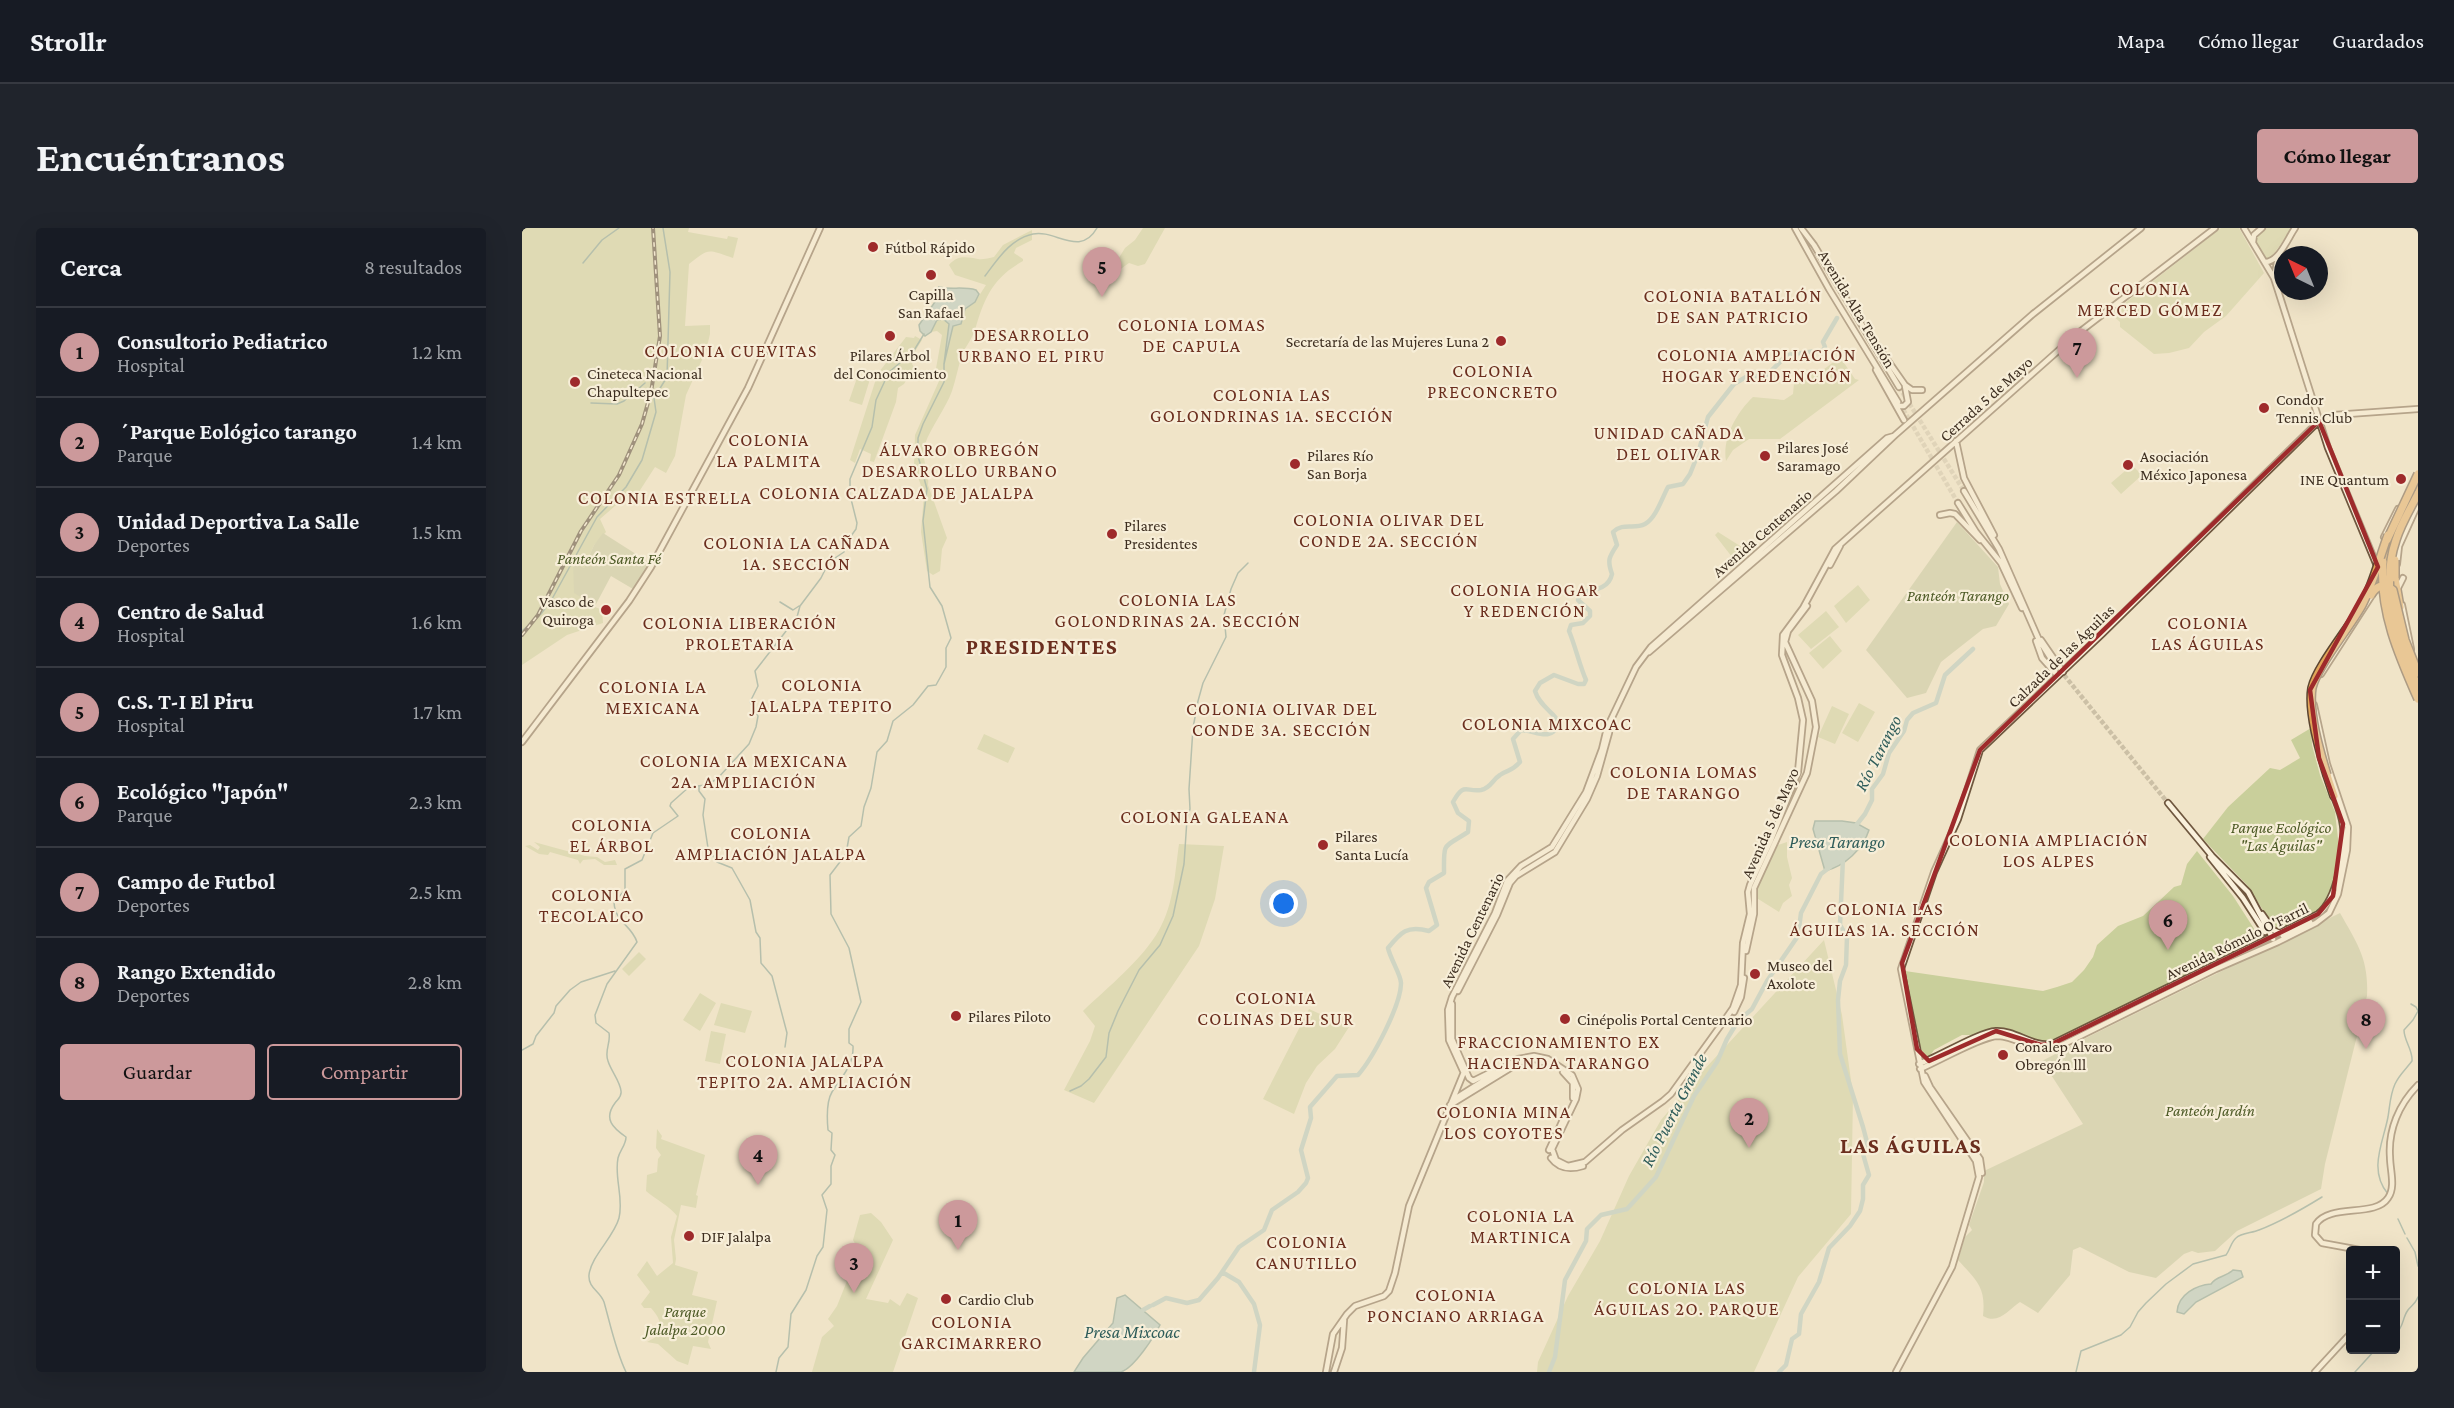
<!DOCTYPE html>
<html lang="es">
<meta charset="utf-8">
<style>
:root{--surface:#171b24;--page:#20242c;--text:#f1f3f6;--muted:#9ea1a6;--line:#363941;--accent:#cc999b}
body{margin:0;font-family:"Crimson Pro",serif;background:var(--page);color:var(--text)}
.controls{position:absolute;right:18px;bottom:18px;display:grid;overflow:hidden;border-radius:6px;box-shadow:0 6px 24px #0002}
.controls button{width:54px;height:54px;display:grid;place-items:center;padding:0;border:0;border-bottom:2px solid var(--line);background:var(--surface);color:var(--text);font:30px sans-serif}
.compass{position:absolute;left:1752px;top:18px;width:54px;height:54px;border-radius:50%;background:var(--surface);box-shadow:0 6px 24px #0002;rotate:317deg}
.you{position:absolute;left:762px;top:676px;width:21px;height:21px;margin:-15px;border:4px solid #fff;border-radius:50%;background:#1a73e8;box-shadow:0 0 0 9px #1a73e833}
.badge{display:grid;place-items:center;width:39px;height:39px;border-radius:50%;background:var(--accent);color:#111;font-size:20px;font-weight:700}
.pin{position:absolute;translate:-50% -50px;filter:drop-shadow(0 2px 3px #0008)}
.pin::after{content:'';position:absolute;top:32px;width:21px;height:18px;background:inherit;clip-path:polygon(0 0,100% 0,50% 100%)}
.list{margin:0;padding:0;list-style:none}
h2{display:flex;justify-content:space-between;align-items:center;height:78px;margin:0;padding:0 24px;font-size:26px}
h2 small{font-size:20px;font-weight:400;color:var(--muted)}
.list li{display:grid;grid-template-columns:39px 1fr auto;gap:18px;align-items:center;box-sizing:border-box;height:90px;padding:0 24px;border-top:2px solid var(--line)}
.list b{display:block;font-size:22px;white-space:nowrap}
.list p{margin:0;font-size:20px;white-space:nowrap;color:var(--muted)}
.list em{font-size:20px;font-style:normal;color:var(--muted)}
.actions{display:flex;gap:12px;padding:18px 24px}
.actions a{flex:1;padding:14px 0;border:2px solid var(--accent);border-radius:6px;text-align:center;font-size:21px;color:var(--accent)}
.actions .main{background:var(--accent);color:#111}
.map{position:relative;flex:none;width:1896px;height:1144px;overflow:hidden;border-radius:6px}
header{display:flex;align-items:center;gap:36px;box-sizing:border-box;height:84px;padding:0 30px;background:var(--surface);border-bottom:2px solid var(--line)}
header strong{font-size:28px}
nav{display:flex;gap:33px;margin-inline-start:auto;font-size:21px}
.intro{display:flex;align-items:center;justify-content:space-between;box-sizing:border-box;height:144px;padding:0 36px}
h1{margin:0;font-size:42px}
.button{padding:15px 27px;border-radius:6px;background:var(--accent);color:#111;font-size:21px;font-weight:700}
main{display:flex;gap:36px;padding:0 36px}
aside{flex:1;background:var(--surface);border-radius:6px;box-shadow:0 6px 24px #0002}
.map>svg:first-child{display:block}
.green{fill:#c9cf9b}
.cemetery{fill:#bfc49a}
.water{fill:#a9c4bc;stroke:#6f938a;stroke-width:1.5}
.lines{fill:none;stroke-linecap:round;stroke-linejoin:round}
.stream{stroke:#6f938a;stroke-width:1.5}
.river{stroke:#a9c4bc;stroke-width:4.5}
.secondary-tunnel{stroke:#ccc0a6;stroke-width:4.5;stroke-dasharray:4.5 2;stroke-linecap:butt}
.secondary-casing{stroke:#6f573f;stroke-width:8}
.highway-casing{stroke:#5b4430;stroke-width:10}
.secondary{stroke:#faf1dc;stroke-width:4.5}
.highway{stroke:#e0a458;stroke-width:7}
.rail-casing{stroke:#3d2e20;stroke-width:4}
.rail{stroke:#f7eed8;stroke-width:1.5;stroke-dasharray:4.5;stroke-linecap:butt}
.highway-bridge-casing{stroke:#5b4430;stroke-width:10;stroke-linecap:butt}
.highway-bridge{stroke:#e0a458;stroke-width:7}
.marked{fill:none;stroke:#9e2a2b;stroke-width:4.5;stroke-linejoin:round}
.poi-dot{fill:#9e2a2b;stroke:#f7eed8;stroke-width:2}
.labels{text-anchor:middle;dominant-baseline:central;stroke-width:4.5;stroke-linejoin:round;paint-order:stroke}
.poi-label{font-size:16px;fill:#3d2e20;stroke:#f7eed8;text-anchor:start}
.street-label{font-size:16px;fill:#3d2e20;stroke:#f7eed8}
.park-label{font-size:16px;font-style:italic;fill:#4d5a26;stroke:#f7eed8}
.neighbourhood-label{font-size:18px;letter-spacing:1.5px;fill:#6b2e1e;stroke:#f7eed8}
.water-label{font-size:18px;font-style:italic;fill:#2f5d5a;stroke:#f7eed8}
.district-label{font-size:22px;font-weight:bold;letter-spacing:1.5px;fill:#6b2e1e;stroke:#f7eed8}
</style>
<header>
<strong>Strollr</strong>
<nav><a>Mapa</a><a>Cómo llegar</a><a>Guardados</a></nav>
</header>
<div class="intro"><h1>Encuéntranos</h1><a class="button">Cómo llegar</a></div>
<main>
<aside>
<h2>Cerca<small>8 resultados</small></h2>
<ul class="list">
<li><span class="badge">1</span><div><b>Consultorio Pediatrico</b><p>Hospital</p></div><em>1.2 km</em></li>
<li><span class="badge">2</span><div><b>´Parque Eológico tarango</b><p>Parque</p></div><em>1.4 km</em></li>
<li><span class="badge">3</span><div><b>Unidad Deportiva La Salle</b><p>Deportes</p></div><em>1.5 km</em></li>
<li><span class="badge">4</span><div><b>Centro de Salud</b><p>Hospital</p></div><em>1.6 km</em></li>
<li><span class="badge">5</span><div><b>C.S. T-I El Piru</b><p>Hospital</p></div><em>1.7 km</em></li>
<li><span class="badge">6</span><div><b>Ecológico &quot;Japón&quot;</b><p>Parque</p></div><em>2.3 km</em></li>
<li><span class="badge">7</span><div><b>Campo de Futbol</b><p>Deportes</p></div><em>2.5 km</em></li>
<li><span class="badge">8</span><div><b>Rango Extendido</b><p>Deportes</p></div><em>2.8 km</em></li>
</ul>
<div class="actions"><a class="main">Guardar</a><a>Compartir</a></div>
</aside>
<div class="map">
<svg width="1896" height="1144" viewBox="0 0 1896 1144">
<rect width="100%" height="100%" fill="#f0e4c8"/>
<path class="green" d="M 0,0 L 167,0 L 166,4 L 205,11 L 206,8 L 216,10 L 211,30 C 186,22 188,19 167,36 L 163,98 L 188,97 L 188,106 L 184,123 L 164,167 L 153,228 L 144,245 L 133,239 L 113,270 L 108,265 L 78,291 L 84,304 L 72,317 L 62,340 L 52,335 L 64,375 L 80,382 L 81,395 L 45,407 L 0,437 Z
M 621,0 L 643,0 L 623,36 L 616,38 L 607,35 L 593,45 L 592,38 L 603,20 L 613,12 Z
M 1699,0 L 1717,0 L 1742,45 L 1704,88 L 1682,104 L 1667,120 L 1647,125 L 1632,126 L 1598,99 L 1598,94 L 1589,86 Z
M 1743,0 L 1770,0 L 1746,34 L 1731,9 Z
M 510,2 L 510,12 L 494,20 L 492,25 L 501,31 L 501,33 C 470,50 462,71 453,102 C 450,111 443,119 440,127 C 436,139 434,151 430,163 C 424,180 409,199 403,216 C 398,230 408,243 406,257 L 425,310 L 420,321 L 418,343 L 411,347 L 405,343 L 399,304 L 402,266 L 392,238 L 393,207 L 417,153 L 413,146 L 420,107 L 415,103 L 409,104 L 416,91 L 422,91 L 427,96 L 422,136 L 431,98 L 439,97 L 443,81 L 453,74 L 464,57 L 433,47 L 427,37 C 436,27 444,29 456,31 C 460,32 467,30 472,29 L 481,17 Z
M 393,108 L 400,112 L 392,125 L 395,128 L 390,136 L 392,139 L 382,156 L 376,160 L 374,174 L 352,234 L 348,233 L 349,226 L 338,221 L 333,235 L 328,232 L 353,154 L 357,144 L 384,109 L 392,110 Z
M 1318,129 L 1333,151 L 1337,152 L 1258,211 L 1227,211 L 1211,222 L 1204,233 C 1200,210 1215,184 1231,169 L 1262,172 L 1271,166 L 1273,145 L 1297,145 Z
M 336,147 L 348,151 L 340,177 L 327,173 Z
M 1610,237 L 1620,247 L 1599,266 L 1589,255 Z
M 1196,304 L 1226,323 L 1219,328 L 1215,324 L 1210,329 L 1193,307 Z
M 1336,357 L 1348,372 L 1324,395 L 1312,378 Z
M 1304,383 L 1317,399 L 1289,421 L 1276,407 Z
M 1308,408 L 1320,423 L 1301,441 L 1287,425 Z
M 1337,475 L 1353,484 L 1336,514 L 1320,505 Z
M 1310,478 L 1327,486 L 1313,516 L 1296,509 Z
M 1789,500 L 1790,517 L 1798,547 L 1813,584 L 1817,620 L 1811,654 L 1802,676 L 1795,683 L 1756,702 L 1753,701 L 1725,657 L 1681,611 L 1706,579 L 1748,540 L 1758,542 L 1778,530 L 1769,512 Z
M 462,506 L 493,520 L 486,535 L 455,521 Z
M 12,614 L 63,628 L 75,629 L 83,634 L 93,632 L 95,637 L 82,637 L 73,631 L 61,632 L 58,636 L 56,632 L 28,624 L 26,627 L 17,626 L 3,618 L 8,617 L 16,622 L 18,619 Z
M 1265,614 L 1265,629 L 1270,650 L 1267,657 L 1270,668 L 1261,675 L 1257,684 L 1233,669 L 1233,665 L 1256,617 Z
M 657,616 L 702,618 L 693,671 L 677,718 L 572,875 L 542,862 L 568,813 L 573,798 L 561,783 C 585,760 621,731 637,702 C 652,676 653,644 657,616 Z
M 1675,623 L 1711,668 L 1738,710 L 1737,712 L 1529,814 L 1521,815 L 1479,801 L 1465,802 L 1453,807 L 1440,807 L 1412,822 L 1407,829 L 1401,826 L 1393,801 L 1383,743 L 1521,763 L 1535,759 L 1550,754 L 1562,742 L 1571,729 L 1575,717 L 1596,698 L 1621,688 L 1652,659 L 1659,657 L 1665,636 Z
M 1302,712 L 1320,787 L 1331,867 L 1329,986 L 1276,1049 L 1232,1144 L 1015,1144 L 1016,1134 L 1046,1068 L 1078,1013 L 1107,948 L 1139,892 L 1179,845 Z
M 117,724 L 124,731 L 107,748 L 100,741 Z
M 178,765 L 194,775 L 178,803 L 161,792 Z
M 199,775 L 230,783 L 223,805 L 192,797 Z
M 787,781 L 827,799 L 813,821 L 795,838 L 784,855 L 772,886 L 741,871 Z
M 189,803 L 204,806 L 198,836 L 183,833 Z
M 135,901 L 140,908 L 139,911 L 183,927 L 174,967 L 176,968 L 174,980 L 159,977 L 152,1012 L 154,1031 L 153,1037 L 176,1044 L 170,1067 L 195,1073 L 186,1114 L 189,1121 L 171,1118 L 166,1137 L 155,1133 L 136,1116 L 125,1114 L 139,1106 C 139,1094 137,1089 129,1080 L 122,1080 L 119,1076 L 128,1064 L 115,1047 L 125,1033 L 135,1048 L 151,1035 L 149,1009 L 155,988 C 149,979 133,971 124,963 L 125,947 L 135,944 L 136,931 L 139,927 L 134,920 Z
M 349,985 L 359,994 L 371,1012 L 344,1071 L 366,1075 L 368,1071 L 378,1078 L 385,1065 L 396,1070 L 371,1144 L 290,1144 L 300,1109 L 312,1098 L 306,1091 L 315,1078 L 337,1023 L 331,1012 L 338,987 Z"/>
<path class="cemetery" d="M 1435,294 L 1476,339 L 1478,356 L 1487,376 L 1474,398 L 1461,401 L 1419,434 L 1404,465 L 1385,470 L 1344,422 Z
M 81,305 L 128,335 L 111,361 L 89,348 L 73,378 L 52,365 L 51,334 L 62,340 L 72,317 Z
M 1818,685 C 1835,715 1847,731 1845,768 L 1803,936 L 1799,961 L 1715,1003 L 1693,1023 L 1676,1025 L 1670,1023 L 1662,1026 L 1634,1050 L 1607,1044 L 1558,1019 L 1551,1022 L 1548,1047 L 1516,1085 L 1498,1074 C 1486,1082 1477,1097 1461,1088 C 1464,1059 1455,1053 1436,1032 L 1443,1009 L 1450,1002 L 1447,997 L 1462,954 L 1462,943 L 1561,896 L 1520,833 L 1564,810 Z"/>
<path class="water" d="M 417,59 C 430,62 441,58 454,62 L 457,66 L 453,74 L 443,81 L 439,96 L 431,98 L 422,136 L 427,96 L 421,91 L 415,92 L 409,104 L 403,108 L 398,103 L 397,97 L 415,71 Z
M 1293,593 L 1320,593 L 1334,595 L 1347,602 C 1341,621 1323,638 1303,643 L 1291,601 Z
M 1711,1042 L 1719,1043 L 1721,1049 L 1674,1074 L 1662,1086 L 1655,1084 C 1656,1066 1675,1057 1689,1056 C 1694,1048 1704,1049 1711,1042 Z
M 603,1067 L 638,1097 C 632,1109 612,1140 599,1144 C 590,1144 564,1144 552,1144 L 561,1130 L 591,1095 L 595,1070 Z"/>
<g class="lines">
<path class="stream" d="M 61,35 L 80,12 L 97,0
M 463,48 C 476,31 488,11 511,6 C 533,1 558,30 575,0
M 134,149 L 145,146
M 69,175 L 95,176 L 102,173 L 123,155
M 258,374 L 271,382 L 277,378
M 0,403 L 19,386 L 30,371 L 75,289 L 104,259 L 120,232 L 134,184 L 132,170 L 145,149 L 148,44 L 141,0
M 177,558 L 177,563 L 183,571 L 181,587 L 186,620 L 195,634 L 210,640 L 228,672 L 234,704 L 238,710 L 239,735 L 250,748 L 265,805 L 263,819
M 0,822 L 11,816 L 14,808 L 32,785 L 34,778 L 48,762 L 59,754 L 93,743
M 548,863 L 559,858 L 567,851 L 584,829 L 587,805 L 596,783 L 617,742 L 638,717 L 651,688 L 662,636 L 665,591 L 668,581 L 667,561 L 671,500 L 676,473 L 681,455 L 704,409 L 702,387 L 709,361 L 716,345 L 726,335
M 1866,966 C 1846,942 1861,915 1866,889 C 1868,877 1868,867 1873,856 C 1877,847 1884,841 1890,833 C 1891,822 1882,813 1882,802 L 1891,792 L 1896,783 L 1894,779 L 1889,776
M 1876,991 L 1883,1006
M 1885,1010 L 1893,1024 L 1896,1038
M 1874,1105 C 1882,1099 1880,1090 1886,1082 C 1890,1077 1894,1075 1896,1069
M 104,1144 C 94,1124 88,1095 82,1074 C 78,1063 66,1060 67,1047 C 69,1028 92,1009 97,990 C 102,970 92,950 96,930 C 98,922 104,917 104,909 C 91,900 81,891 93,875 C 96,871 100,869 99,863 C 98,853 89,843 86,833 C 82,823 89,815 87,805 L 74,795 L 73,787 L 85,756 L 115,714 C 109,696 93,695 92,674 L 103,662 L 103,641 L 120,632 L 131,605 L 156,588 L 148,578 L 149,575 L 167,559 L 184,557 L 195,551 L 227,516 L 234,499 L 236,488 L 228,474 L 236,458 L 233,443 L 275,389 L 278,378 L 299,350 L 307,334 L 322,324 L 324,315 L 334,301 L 335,295 L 328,267 L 328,251 L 350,199 L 354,172 L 367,144 L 391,124 L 402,106
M 254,1144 L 257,1130 L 266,1119 L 269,1086 L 284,1062 L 295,1028 L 301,1019 L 305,982 L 300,967 L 309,956 L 309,938 L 313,927 L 309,922 L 310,905 L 306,902 C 305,891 304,874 310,864 C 319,849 332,838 331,818 L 327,815 L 327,801 L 339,774 L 327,720 L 309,686 L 308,647 L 324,626 L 327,609 L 339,598 L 342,579 L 349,560 L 355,524 L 365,513 L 371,493 L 391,477 L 406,458 L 414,457 L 424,439 L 424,420 L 429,410 L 420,378 L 408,359 L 401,293 L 405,261 L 396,228 L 396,210 L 401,196 L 422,154 L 422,136
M 1554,1144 L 1559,1123 L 1599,1107 L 1608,1099 L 1616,1084 L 1624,1075 L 1644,1056 L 1671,1036 L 1704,1027 C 1708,1022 1709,1014 1714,1010 C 1719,1005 1730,1005 1737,1002 C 1760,993 1779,982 1800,969
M 1833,1144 L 1853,1122"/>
<path class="river" d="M 1332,600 L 1343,586 L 1350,572 L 1350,561 L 1361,546 L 1367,525 L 1382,503 L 1385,492 L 1391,485 L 1414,475 L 1423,447 L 1451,421
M 700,1044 L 717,1054 L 732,1076 L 738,1097 L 732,1144
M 631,1077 L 644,1070 L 665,1075 L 677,1072 L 696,1050 L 717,1019 L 742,1002 L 750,982 L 776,964 L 784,955 L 786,950 L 779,922 L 789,890 L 788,879 L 815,848 L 836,847 C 851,830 879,777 879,755 C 879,747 868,730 866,720 C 879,704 885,697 907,703 L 915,697 L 904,660 L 907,654 L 922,645 C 922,613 920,621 946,604 L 947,593 L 936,585 L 931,574 C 942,554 943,564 959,562 C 969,560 970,552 978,547 C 987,541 989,544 998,534 L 991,511 L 999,502 C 1015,503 1027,514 1037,497 C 1035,485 1018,480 1013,463 L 1018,455 L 1032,447 L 1056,456 L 1062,456 L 1064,452 C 1057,436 1054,420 1047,403 L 1049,397 L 1061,395 L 1068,388 L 1068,383 L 1056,372 L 1058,365 C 1072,362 1087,361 1090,346 C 1085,332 1087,329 1095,317 L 1091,304 C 1101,294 1112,302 1123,296 C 1134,290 1140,270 1146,259 L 1161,256 L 1168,246 L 1176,226 L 1186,189 L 1212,156 L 1224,149 L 1245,147 L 1265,127 L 1301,122 L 1303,119 L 1301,114 L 1315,90
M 621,1082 L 628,1078
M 1027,1144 L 1033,1129 L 1043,1052 L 1064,1013 L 1065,1001 L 1079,987 L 1105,981 L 1134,949 L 1172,868 L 1195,834 L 1205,811 L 1216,793 L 1230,781 L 1245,753 L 1276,708 L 1279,685 L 1299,646 L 1308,639
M 1257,1144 L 1264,1137 L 1270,1111 L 1277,1106 L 1279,1086 L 1297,1054 L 1307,1020 L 1328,998 L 1338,983 L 1341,971 L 1341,957 L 1347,947 L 1341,926 L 1345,914 L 1341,899 L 1318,826 L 1316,772 L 1318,753 L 1324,737 L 1325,709 L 1318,697 L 1321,630"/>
<path class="secondary-tunnel" d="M 1377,159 L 1442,263
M 1378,176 L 1436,275
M 1529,436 L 1539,448
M 1538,442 L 1646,575
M 1743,704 L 1750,708 L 1761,708"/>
<g class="secondary-casing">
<path id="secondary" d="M 1273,0 L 1307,61 L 1376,174
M 1279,0 L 1292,17 L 1377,159
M 1722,0 L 1752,50 L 1806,220 L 1855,338
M 1731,14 L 1732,7 L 1740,0
M 1743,34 C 1757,34 1766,10 1773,0
M 1752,50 L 1756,29
M 1350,110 L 1383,157 L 1390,162 L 1400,162
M 1354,142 L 1382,192
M 1375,178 L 1382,178 L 1386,174 L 1383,158
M 1434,213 L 1442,250 L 1472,307
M 1442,263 L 1477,321 L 1517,412 L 1531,434
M 1436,275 L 1454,304 L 1479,335 L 1500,380
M 1418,287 L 1428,285 L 1433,286 L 1458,312
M 1862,309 L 1876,281
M 1875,336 L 1877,318 L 1896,276
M 1308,337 L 1318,318
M 1876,360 L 1881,350
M 1880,377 L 1889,421
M 1519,412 L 1541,444
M 1514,413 L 1520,430 L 1536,448
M 1127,424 L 1314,263 L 1372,208 L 1511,86 L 1619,0
M 1799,446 L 1861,350
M 0,514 L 107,373 L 129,339 L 226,160 L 298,0
M 1646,575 L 1690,628 L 1726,664 L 1751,711
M 1688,629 L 1721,670 L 1743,704
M 1740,686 L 1751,702 L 1758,705
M 1761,708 L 1788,694
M 1224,723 L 1232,686 L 1232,660 L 1285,545 L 1294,499 L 1290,473 L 1263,414 L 1266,403 L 1285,378
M 936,763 L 975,687 L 988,655 L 994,648 L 1033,624 L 1065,571 L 1075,548 L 1087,505
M 930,776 L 930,811 L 947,850 L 951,853 L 971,843
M 1212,784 L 1219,769 L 1222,750
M 1397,836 C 1416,829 1457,804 1474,803 C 1495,802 1511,821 1532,815 L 1796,686 C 1815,672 1824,621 1821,598 C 1820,587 1815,576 1811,566
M 1398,841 C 1415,834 1460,808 1476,808 C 1497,809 1512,826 1534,820 L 1694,741 L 1756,714 L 1794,695 L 1807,685 L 1816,666 L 1825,622 L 1826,599 L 1805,536 L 1792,477
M 1041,844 L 1051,855 L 1051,870
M 942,845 L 927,812 L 926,782 L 930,769 L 973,685 L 985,653 L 999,638 L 1030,619 L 1064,564 L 1080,521 L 1085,500 L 1114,439 L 1129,419 L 1365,210 L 1372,208
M 1403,848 L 1408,859 L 1458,931 L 1460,945
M 931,872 L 996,831 L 1012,828 L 1026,831 L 1050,847 L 1056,861 L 1054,871 L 1030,921 L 1034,932 L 1046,938 L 1063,934 L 1100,902 L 1141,873 L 1149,866 L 1204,790 L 1211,780 L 1219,757 L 1221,715 L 1228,686 L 1226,664 L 1228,657 L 1249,612 L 1276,544 L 1281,492 L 1276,470 L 1260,427 L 1261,407 L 1281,380 L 1313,321 L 1555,106 L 1693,0
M 928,877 L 998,834 L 1013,831 L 1031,838
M 1027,922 L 1045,883
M 1029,930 C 1037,941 1048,942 1061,938
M 1838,1022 L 1800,1015 L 1793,1007 L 1794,996 C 1808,975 1853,990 1866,970 C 1874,959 1868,942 1868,929 C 1866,902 1877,876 1896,857
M 804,1144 L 811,1106 L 825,1086 L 833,1078 L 862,1068 L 867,1063 L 873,1045 L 887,978 L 942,844
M 812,1144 L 820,1120 L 822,1092
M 1374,1144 L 1430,1039 L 1457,949 L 1454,933 L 1402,854 L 1379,741 L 1412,644 L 1436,591 L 1458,522 L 1580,406 L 1797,193 L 1812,187 L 1896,181
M 1793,1144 L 1828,1106"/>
</g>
<g class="highway-casing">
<path id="highway" d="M 1873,350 L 1878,379
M 1866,351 C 1861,316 1881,286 1896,256
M 1805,547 L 1812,568"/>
</g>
<use href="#secondary" class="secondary"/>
<use href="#highway" class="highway"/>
<g class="rail-casing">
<path id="rail" d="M 0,407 L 16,387 L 59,303 L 97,247 L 120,196 L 129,164 L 138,108 L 131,0"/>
</g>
<use href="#rail" class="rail"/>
<g class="highway-bridge-casing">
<path id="highway-bridge" d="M 1896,266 C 1888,281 1879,296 1874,312 C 1857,361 1876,414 1896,459
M 1865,312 L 1896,246
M 1873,332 L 1873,350
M 1861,334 C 1857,383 1877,428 1896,471
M 1849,367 C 1854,358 1862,354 1871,362 L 1883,412 L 1896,445
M 1805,547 C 1798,524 1786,484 1790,460 C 1795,438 1828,399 1840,377 C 1852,354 1857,331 1866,307"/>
</g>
<use href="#highway-bridge" class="highway-bridge"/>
</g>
<path d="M0 0H1896V1144H0ZM 1797,193 L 1856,339 L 1788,462 L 1797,530 L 1821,596 L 1811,668 L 1796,686 L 1532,815 L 1519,817 L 1474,803 L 1407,833 L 1395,821 L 1380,735 L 1458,522 Z" fill="#f0e4c8" fill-opacity=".55" fill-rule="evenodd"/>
<path class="marked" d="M 1797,193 L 1856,339 L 1788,462 L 1797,530 L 1821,596 L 1811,668 L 1796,686 L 1532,815 L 1519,817 L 1474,803 L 1407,833 L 1395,821 L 1380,735 L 1458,522 Z"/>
<g class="poi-dot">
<circle cx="351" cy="19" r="6"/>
<circle cx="409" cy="47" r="6"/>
<circle cx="368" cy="108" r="6"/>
<circle cx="979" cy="113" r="6"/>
<circle cx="53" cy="154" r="6"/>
<circle cx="1742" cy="180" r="6"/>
<circle cx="1243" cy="228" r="6"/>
<circle cx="773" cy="236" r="6"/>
<circle cx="1606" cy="237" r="6"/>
<circle cx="1879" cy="251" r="6"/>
<circle cx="590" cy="306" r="6"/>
<circle cx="84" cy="382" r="6"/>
<circle cx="801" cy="617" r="6"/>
<circle cx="1233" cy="746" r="6"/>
<circle cx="434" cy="788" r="6"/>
<circle cx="1043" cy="791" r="6"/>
<circle cx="1481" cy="827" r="6"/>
<circle cx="167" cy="1008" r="6"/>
<circle cx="424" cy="1071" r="6"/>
</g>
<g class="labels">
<g class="poi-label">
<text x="363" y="19">Fútbol Rápido</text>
<text x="409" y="66" text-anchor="middle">Capilla<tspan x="409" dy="18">San Rafael</tspan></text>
<text x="967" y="113" text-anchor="end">Secretaría de las Mujeres Luna 2</text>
<text x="368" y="127" text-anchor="middle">Pilares Árbol<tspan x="368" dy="18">del Conocimiento</tspan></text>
<text x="65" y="145">Cineteca Nacional<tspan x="65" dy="18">Chapultepec</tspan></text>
<text x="1754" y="171">Condor<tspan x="1754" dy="18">Tennis Club</tspan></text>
<text x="1255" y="219">Pilares José<tspan x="1255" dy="18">Saramago</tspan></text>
<text x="785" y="227">Pilares Río<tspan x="785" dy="18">San Borja</tspan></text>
<text x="1618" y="228">Asociación<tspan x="1618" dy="18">México Japonesa</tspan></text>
<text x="1867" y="251" text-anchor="end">INE Quantum</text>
<text x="602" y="297">Pilares<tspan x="602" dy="18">Presidentes</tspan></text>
<text x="72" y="373" text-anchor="end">Vasco de<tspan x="72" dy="18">Quiroga</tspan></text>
<text x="813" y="608">Pilares<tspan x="813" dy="18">Santa Lucía</tspan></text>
<text x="1245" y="737">Museo del<tspan x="1245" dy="18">Axolote</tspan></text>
<text x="446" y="788">Pilares Piloto</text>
<text x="1055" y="791">Cinépolis Portal Centenario</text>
<text x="1493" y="818">Conalep Alvaro<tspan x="1493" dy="18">Obregón lll</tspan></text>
<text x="179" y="1008">DIF Jalalpa</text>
<text x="436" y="1071">Cardio Club</text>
</g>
<g class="street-label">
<text transform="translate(1335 81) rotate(59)">Avenida Alta Tensión</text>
<text transform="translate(1464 171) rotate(-42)">Cerrada 5 de Mayo</text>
<text transform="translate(1240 305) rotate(-41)">Avenida Centenario</text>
<text transform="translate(1539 428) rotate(-44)">Calzada de las Águilas</text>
<text transform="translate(1248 595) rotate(-66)">Avenida 5 de Mayo</text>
<text transform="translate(950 702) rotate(-64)">Avenida Centenario</text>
<text transform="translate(1715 713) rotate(-26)">Avenida Rómulo O'Farril</text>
</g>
<g class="park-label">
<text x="87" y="330">Panteón Santa Fé</text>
<text x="1436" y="367">Panteón Tarango</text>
<text x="1759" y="599">Parque Ecológico<tspan x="1759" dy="18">"Las Águilas"</tspan></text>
<text x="1688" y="882">Panteón Jardín</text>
<text x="163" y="1083">Parque<tspan x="163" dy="18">Jalalpa 2000</tspan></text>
</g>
<g class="neighbourhood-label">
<text x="1628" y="61">COLONIA<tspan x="1628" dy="21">MERCED GÓMEZ</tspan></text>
<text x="1211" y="68">COLONIA BATALLÓN<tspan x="1211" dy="21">DE SAN PATRICIO</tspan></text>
<text x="670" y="97">COLONIA LOMAS<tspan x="670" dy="21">DE CAPULA</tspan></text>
<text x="510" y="107">DESARROLLO<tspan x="510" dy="21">URBANO EL PIRU</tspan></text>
<text x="209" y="123">COLONIA CUEVITAS</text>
<text x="1235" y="127">COLONIA AMPLIACIÓN<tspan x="1235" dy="21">HOGAR Y REDENCIÓN</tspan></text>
<text x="971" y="143">COLONIA<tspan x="971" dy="21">PRECONCRETO</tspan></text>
<text x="750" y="167">COLONIA LAS<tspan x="750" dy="21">GOLONDRINAS 1A. SECCIÓN</tspan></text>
<text x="1147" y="205">UNIDAD CAÑADA<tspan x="1147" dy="21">DEL OLIVAR</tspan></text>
<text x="247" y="212">COLONIA<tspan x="247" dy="21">LA PALMITA</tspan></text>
<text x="438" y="222">ÁLVARO OBREGÓN<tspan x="438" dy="21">DESARROLLO URBANO</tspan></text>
<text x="375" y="265">COLONIA CALZADA DE JALALPA</text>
<text x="143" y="270">COLONIA ESTRELLA</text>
<text x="867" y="292">COLONIA OLIVAR DEL<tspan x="867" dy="21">CONDE 2A. SECCIÓN</tspan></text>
<text x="275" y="315">COLONIA LA CAÑADA<tspan x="275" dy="21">1A. SECCIÓN</tspan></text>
<text x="1003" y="362">COLONIA HOGAR<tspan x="1003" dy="21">Y REDENCIÓN</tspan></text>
<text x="656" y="372">COLONIA LAS<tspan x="656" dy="21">GOLONDRINAS 2A. SECCIÓN</tspan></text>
<text x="218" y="395">COLONIA LIBERACIÓN<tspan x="218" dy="21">PROLETARIA</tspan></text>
<text x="1686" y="395">COLONIA<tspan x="1686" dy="21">LAS ÁGUILAS</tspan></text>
<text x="300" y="457">COLONIA<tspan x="300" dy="21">JALALPA TEPITO</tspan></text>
<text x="131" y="459">COLONIA LA<tspan x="131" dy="21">MEXICANA</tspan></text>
<text x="760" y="481">COLONIA OLIVAR DEL<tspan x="760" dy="21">CONDE 3A. SECCIÓN</tspan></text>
<text x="1025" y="496">COLONIA MIXCOAC</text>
<text x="222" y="533">COLONIA LA MEXICANA<tspan x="222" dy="21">2A. AMPLIACIÓN</tspan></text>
<text x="1162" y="544">COLONIA LOMAS<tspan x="1162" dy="21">DE TARANGO</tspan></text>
<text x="683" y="589">COLONIA GALEANA</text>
<text x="90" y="597">COLONIA<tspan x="90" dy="21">EL ÁRBOL</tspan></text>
<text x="249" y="605">COLONIA<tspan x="249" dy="21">AMPLIACIÓN JALALPA</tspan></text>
<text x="1527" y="612">COLONIA AMPLIACIÓN<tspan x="1527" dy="21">LOS ALPES</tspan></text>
<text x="70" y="667">COLONIA<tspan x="70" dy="21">TECOLALCO</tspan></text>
<text x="1363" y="681">COLONIA LAS<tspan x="1363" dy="21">ÁGUILAS 1A. SECCIÓN</tspan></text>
<text x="754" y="770">COLONIA<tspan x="754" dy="21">COLINAS DEL SUR</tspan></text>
<text x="1037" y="814">FRACCIONAMIENTO EX<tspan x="1037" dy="21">HACIENDA TARANGO</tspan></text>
<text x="283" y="833">COLONIA JALALPA<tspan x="283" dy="21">TEPITO 2A. AMPLIACIÓN</tspan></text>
<text x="982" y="884">COLONIA MINA<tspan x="982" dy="21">LOS COYOTES</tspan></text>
<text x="999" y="988">COLONIA LA<tspan x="999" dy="21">MARTINICA</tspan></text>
<text x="785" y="1014">COLONIA<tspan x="785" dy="21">CANUTILLO</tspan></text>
<text x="1165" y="1060">COLONIA LAS<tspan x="1165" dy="21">ÁGUILAS 2O. PARQUE</tspan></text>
<text x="934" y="1067">COLONIA<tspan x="934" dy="21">PONCIANO ARRIAGA</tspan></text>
<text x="450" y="1094">COLONIA<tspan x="450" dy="21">GARCIMARRERO</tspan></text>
</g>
<g class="water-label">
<text transform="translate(1356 525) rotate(-63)">Río Tarango</text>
<text x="1315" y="614">Presa Tarango</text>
<text transform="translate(1152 882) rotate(-63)">Río Puerta Grande</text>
<text x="610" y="1104">Presa Mixcoac</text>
</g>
<g class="district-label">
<text x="520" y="418">PRESIDENTES</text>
<text x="1389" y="917">LAS ÁGUILAS</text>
</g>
</g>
</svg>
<div class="controls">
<button>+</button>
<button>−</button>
</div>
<svg class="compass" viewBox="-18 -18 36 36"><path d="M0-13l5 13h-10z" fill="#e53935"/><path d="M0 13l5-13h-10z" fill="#9ea1a6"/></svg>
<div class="you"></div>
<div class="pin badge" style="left:436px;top:1022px">1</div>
<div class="pin badge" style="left:1227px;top:920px">2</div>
<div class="pin badge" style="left:332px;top:1065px">3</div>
<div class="pin badge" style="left:236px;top:957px">4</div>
<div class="pin badge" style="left:580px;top:69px">5</div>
<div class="pin badge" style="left:1646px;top:722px">6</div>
<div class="pin badge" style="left:1555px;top:150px">7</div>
<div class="pin badge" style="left:1844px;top:821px">8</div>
</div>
</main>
